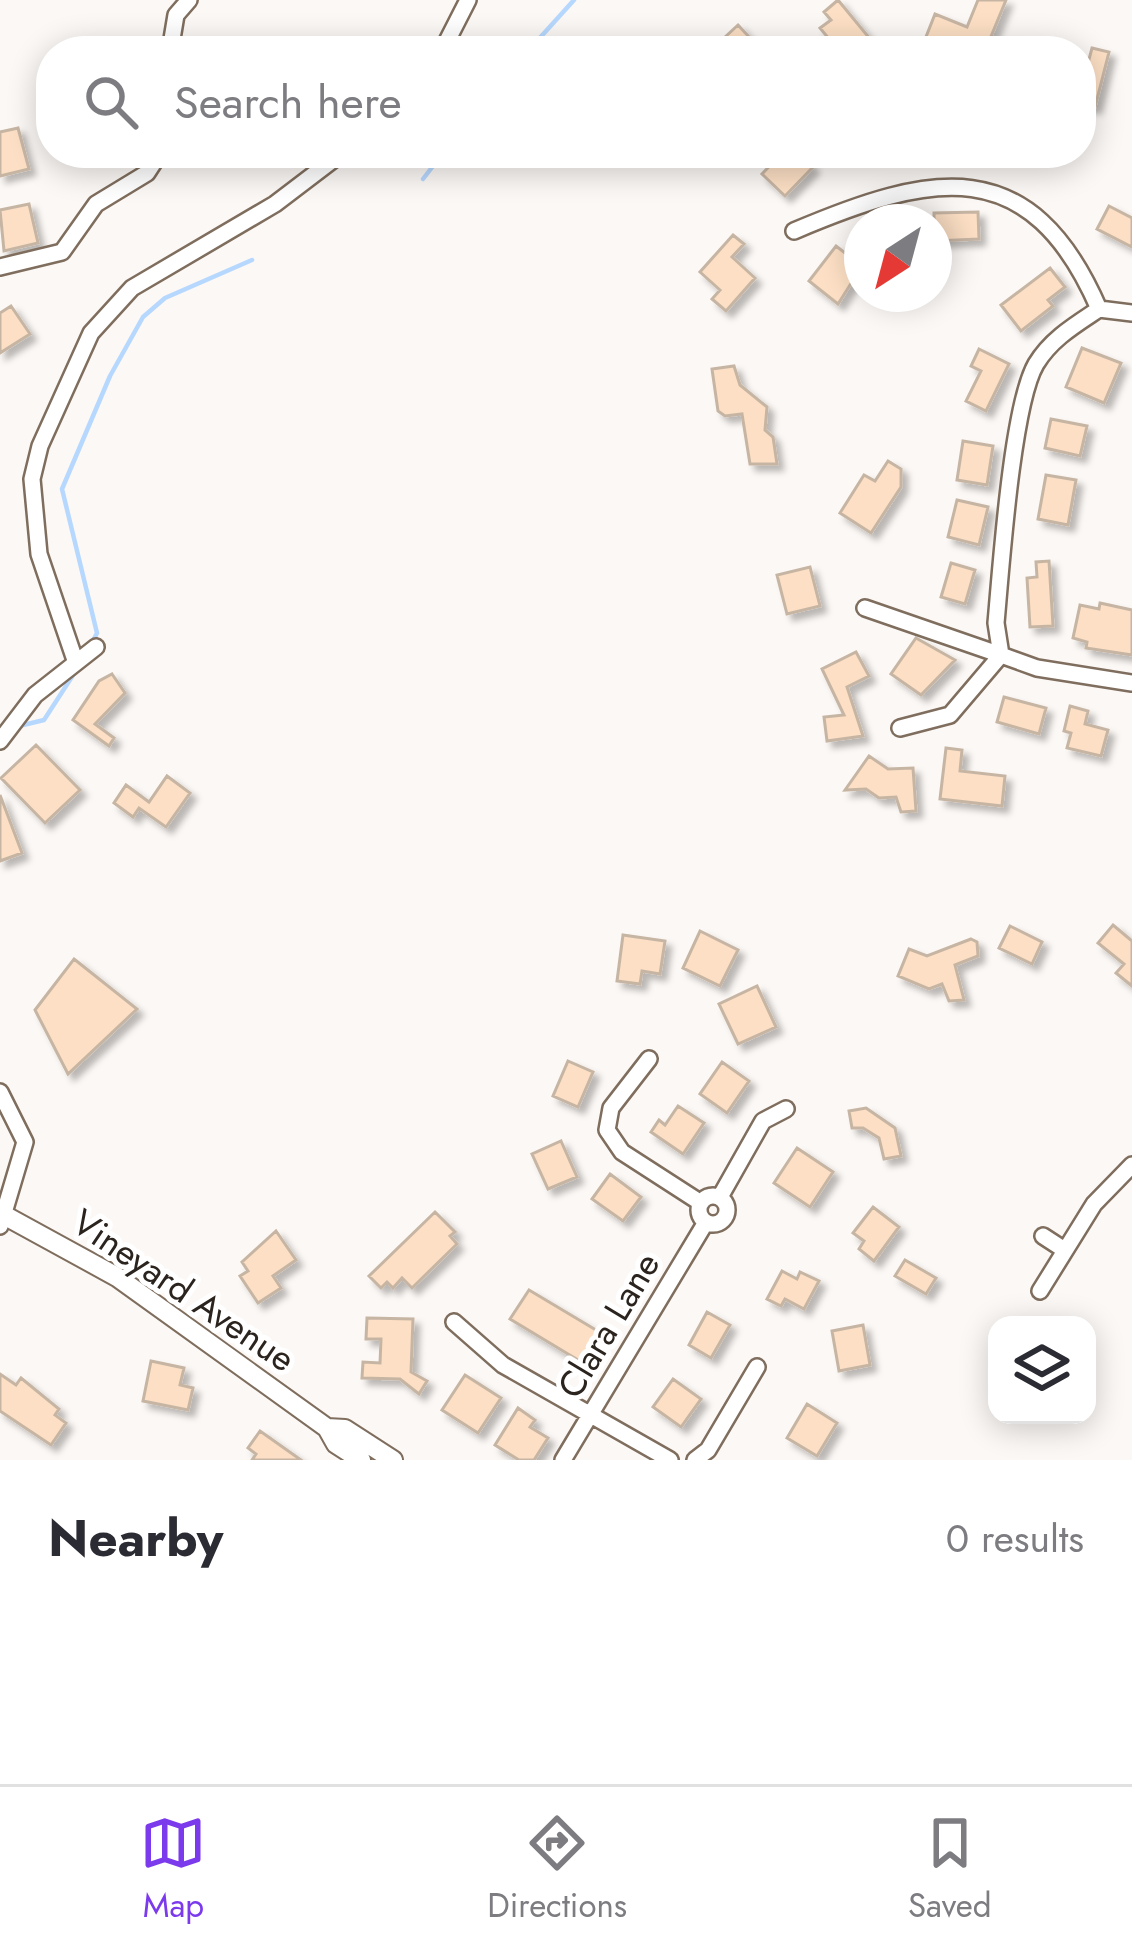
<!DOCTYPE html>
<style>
:root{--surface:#fff;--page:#f2f2f3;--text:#2b2b33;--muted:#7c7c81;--line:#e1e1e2;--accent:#7c3aed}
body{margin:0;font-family:Jost,sans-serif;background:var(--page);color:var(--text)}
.controls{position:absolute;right:36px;bottom:36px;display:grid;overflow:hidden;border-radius:24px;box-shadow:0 6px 30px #0003}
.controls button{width:108px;height:108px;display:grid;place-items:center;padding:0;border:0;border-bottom:3px solid var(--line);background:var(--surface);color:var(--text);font:60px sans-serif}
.compass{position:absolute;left:844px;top:204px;width:108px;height:108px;border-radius:50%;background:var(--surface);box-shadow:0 6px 30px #0003;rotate:216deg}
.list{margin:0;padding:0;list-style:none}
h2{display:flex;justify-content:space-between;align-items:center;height:156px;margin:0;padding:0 48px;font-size:51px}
h2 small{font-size:39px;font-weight:400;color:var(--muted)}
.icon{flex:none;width:66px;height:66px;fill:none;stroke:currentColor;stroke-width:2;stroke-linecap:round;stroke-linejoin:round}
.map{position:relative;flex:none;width:1132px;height:1460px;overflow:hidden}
.search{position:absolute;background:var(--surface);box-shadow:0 6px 30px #0003;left:36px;right:36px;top:36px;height:132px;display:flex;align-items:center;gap:30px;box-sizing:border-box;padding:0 42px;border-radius:48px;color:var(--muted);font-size:45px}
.sheet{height:324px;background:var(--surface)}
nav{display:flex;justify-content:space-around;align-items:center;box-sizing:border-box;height:168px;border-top:3px solid var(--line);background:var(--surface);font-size:33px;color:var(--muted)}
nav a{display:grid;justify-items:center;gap:6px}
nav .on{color:var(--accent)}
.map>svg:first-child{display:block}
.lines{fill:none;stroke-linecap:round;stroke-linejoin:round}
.stream{stroke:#b7d8fe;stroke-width:4.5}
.building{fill:#fcdfc4;stroke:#c7b5a4;stroke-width:3;filter:url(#shadow)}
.minor-casing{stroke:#7f6e5e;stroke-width:20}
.tertiary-casing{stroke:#7f6e5e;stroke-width:22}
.minor{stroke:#fff;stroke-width:15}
.tertiary{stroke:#fff;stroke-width:18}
.labels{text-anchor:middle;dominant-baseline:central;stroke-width:10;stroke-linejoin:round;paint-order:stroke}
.street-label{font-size:36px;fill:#2b241e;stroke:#fff}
</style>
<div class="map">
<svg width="1132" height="1460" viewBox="0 0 1132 1460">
<defs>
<filter id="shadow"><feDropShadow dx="6" dy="6" stdDeviation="3" flood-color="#0004"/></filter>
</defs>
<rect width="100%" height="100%" fill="#fcf8f5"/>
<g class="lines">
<path class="stream" d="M 528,51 L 574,0
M 423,179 L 443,153
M 92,643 L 97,633 L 62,489 L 110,376 L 143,317 L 165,298 L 252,260
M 15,727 L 44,720 L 77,669"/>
</g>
<path class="building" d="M 838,0 L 880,51 L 839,51 L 820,28 L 831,20 L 824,12 Z
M 978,0 L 1006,0 L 985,51 L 934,51 L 936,47 L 924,42 L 935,14 L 967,27 Z
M 738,25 L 762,51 L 710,51 Z
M 1092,48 L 1109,52 L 1095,107 L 1081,104 L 1081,65 L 1087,67 Z
M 18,128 L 29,169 L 0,176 L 0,132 Z
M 782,153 L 799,153 L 813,167 L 785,196 L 762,174 Z
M 29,204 L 38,243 L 4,251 L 0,210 Z
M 1109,206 L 1132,218 L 1132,247 L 1097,229 Z
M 978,212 L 979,239 L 934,241 L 934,213 Z
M 733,235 L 744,244 L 732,257 L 755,278 L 726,311 L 712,299 L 720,290 L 700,272 Z
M 836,246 L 862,266 L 838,304 L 809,281 Z
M 1050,268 L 1065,287 L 1048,300 L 1053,306 L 1021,331 L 1001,305 Z
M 11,306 L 30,334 L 0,353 L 0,313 Z
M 1082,348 L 1121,363 L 1104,403 L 1066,387 Z
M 979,349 L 1009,364 L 986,411 L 966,401 L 981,371 L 971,366 Z
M 734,366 L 740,385 L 767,407 L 765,430 L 773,437 L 777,464 L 750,464 L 742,414 L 725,416 L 718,411 L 712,369 Z
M 1051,419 L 1087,426 L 1080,456 L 1045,448 Z
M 963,441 L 993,446 L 987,485 L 957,480 Z
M 888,461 L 901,469 L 901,487 L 871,533 L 840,513 L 864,475 L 875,481 Z
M 1046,475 L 1076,480 L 1068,525 L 1038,519 Z
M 957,500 L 988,507 L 979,545 L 948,537 Z
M 1049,561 L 1053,626 L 1030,627 L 1027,578 L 1037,577 L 1036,562 Z
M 951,563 L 975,570 L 965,604 L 941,597 Z
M 810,567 L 820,606 L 787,614 L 777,575 Z
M 1100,603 L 1132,610 L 1132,655 L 1086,648 L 1087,642 L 1073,638 L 1080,605 L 1099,609 Z
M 916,638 L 955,660 L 921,695 L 891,674 Z
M 856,652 L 869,676 L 847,687 L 863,736 L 827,741 L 824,717 L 844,715 L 822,669 Z
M 112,674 L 125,693 L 95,724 L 114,738 L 109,746 L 73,720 L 99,681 Z
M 1004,697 L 1046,708 L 1039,734 L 997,722 Z
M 1070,706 L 1088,711 L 1085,724 L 1108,730 L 1101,756 L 1067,748 L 1071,733 L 1064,731 Z
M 36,745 L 80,790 L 45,823 L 1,778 Z
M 946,748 L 962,750 L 960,771 L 1005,776 L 1002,806 L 940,799 Z
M 869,756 L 888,769 L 913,768 L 916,811 L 901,812 L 896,797 L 879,798 L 866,789 L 845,790 Z
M 167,776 L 190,793 L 166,827 L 139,808 L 133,817 L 114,803 L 126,785 L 149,802 Z
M 0,795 L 22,853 L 0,861 Z
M 1113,925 L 1132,941 L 1132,986 L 1116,973 L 1124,964 L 1098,943 Z
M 1010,926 L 1042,942 L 1032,964 L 999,948 Z
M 700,931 L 738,950 L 720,986 L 683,968 Z
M 623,935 L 665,941 L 660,974 L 642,971 L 640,984 L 617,981 Z
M 971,939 L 977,942 L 978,956 L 955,965 L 964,1000 L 949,1001 L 942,984 L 929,989 L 898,976 L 909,949 L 927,956 Z
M 74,959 L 137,1009 L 68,1074 L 35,1010 Z
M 757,986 L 776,1027 L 738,1044 L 719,1004 Z
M 568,1061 L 593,1072 L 578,1107 L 553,1096 Z
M 722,1062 L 749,1081 L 727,1113 L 700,1094 Z
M 678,1106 L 704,1123 L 683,1154 L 651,1132 L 659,1120 L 665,1125 Z
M 866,1108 L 895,1128 L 901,1156 L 884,1159 L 879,1138 L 863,1128 L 852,1128 L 849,1111 Z
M 561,1141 L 577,1177 L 548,1189 L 532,1154 Z
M 797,1148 L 833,1172 L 810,1207 L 774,1183 Z
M 610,1174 L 641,1197 L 623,1221 L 592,1199 Z
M 873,1207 L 899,1227 L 874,1261 L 859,1249 L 864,1241 L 853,1233 Z
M 435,1212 L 455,1232 L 450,1236 L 457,1244 L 412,1288 L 402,1278 L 393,1288 L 387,1282 L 381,1288 L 369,1276 Z
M 276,1231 L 296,1260 L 273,1276 L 281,1288 L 258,1303 L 240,1276 L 248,1271 L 242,1262 Z
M 905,1260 L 936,1278 L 926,1294 L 895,1276 Z
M 782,1271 L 797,1279 L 800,1272 L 819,1281 L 804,1309 L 785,1299 L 781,1306 L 767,1299 Z
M 529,1290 L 601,1333 L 583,1363 L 510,1319 Z
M 707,1312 L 730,1325 L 711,1358 L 689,1345 Z
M 367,1318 L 413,1319 L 411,1372 L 427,1381 L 419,1394 L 400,1379 L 362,1378 L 363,1362 L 380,1363 L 381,1339 L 366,1339 Z
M 863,1325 L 870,1365 L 839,1371 L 832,1331 Z
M 151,1361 L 184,1368 L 180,1385 L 193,1388 L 188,1410 L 143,1401 Z
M 0,1374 L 16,1385 L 21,1378 L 59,1409 L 55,1415 L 66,1423 L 51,1445 L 0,1411 Z
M 465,1375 L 501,1398 L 478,1433 L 442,1410 Z
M 673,1379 L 701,1399 L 681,1427 L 653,1407 Z
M 807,1404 L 837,1423 L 817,1456 L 787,1438 Z
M 518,1408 L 535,1420 L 530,1427 L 548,1438 L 534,1460 L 519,1460 L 495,1445 Z
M 260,1431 L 301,1460 L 252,1460 L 256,1454 L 248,1448 Z"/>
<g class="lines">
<g class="minor-casing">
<path id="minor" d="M 170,51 L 176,15 L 189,0
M 442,51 L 468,0
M 794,231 C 931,173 1030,150 1099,309
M 0,267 L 62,252 L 96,204 L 147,173 L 160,153
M 1132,313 L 1099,309 C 1075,325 1051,339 1036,364 C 1012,405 1001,568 996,623 L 1001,655 L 1037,668 L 1132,683
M 865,608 L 1001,655 L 950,715 L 900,728
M 75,660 L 39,554 L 32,479 L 40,446 L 91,333 L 132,288 L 275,204 L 342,153
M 0,741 L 35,695 L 96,647
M 649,1059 L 611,1108 L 607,1130 L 622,1152 L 701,1203
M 0,1092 L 25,1142 L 0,1226
M699 1210a14 14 0 1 1 28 0a14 14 0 1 1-28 0Z
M 720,1197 L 763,1121 L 786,1109
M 1043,1236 L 1063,1249
M 1040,1291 L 1094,1204 L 1132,1165
M 454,1322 L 503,1365 L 670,1460
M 563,1460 L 706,1222
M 695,1460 L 708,1450 L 757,1367"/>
</g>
<g class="tertiary-casing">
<path id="tertiary" d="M 0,1213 L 117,1277 L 327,1428 L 336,1444 L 361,1460
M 327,1428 L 345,1429 L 393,1460"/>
</g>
<use href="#minor" class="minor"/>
<use href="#tertiary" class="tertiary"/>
</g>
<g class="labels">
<g class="street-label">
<text transform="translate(184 1290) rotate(34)">Vineyard Avenue</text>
<text transform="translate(608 1325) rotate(-59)">Clara Lane</text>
</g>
</g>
</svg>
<div class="controls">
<button><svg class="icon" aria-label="layers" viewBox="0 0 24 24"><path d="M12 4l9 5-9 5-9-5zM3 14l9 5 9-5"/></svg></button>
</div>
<svg class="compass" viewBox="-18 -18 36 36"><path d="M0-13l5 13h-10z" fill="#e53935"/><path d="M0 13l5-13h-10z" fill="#7c7c81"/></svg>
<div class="search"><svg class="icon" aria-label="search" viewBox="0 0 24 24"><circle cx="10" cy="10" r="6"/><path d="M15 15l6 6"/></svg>Search here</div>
</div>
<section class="sheet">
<h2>Nearby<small>0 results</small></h2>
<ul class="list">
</ul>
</section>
<nav>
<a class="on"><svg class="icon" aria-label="map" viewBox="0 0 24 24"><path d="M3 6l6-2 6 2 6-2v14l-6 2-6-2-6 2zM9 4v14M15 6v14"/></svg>Map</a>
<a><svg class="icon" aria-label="directions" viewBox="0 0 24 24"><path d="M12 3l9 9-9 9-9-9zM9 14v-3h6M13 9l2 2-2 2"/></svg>Directions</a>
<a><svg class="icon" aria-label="saved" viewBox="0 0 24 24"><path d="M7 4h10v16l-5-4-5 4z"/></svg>Saved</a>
</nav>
